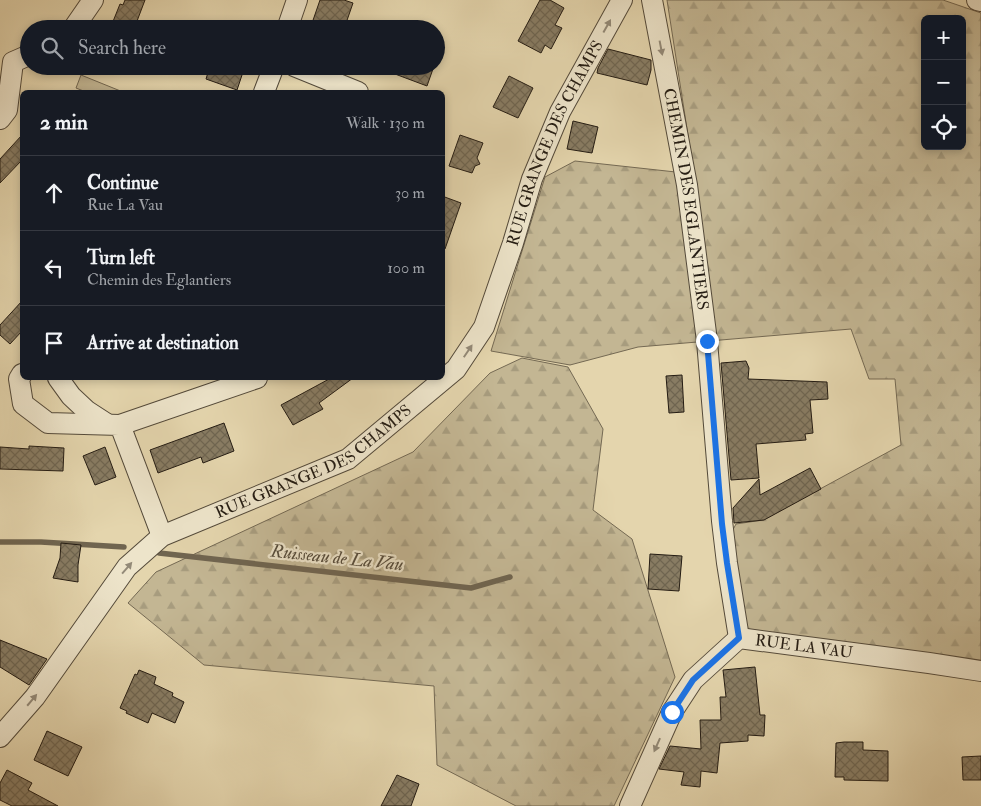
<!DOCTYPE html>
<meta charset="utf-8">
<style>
:root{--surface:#171b24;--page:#242831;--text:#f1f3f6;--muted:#9ea1a6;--line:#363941}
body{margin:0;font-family:"IM FELL Double Pica",serif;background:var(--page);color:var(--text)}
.controls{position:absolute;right:15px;top:15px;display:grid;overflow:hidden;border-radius:8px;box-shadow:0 2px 8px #0003}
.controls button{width:45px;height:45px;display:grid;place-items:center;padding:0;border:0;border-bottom:1px solid var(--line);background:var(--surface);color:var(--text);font:25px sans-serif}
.stop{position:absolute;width:15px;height:15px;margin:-11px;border:4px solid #1a73e8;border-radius:50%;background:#fff}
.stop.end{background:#1a73e8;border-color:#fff;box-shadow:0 1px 5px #0008}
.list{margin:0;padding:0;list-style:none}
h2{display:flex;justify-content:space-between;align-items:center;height:65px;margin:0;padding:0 20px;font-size:21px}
h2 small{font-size:16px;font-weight:400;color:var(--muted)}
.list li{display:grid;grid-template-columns:32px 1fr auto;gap:15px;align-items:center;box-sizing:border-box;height:75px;padding:0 20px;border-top:1px solid var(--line)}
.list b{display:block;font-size:19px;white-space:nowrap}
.list p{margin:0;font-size:16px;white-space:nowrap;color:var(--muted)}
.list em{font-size:16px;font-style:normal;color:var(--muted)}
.icon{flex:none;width:28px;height:28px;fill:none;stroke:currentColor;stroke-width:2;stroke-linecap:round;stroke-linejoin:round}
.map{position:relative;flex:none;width:981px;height:806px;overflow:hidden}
.search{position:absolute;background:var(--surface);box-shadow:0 2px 8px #0003;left:20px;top:20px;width:425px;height:55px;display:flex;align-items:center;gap:12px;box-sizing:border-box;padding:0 18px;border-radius:28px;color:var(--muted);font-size:19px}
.panel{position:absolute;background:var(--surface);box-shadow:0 2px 8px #0003;left:20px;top:90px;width:425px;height:290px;border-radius:8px}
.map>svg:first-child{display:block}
.forest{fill:url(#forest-firs);stroke:#746953;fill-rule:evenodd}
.green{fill:#c3b693;stroke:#746953}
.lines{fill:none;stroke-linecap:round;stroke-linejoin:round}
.stream{stroke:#706550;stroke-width:5.5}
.building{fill:url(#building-cross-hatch);stroke:#241c13}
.minor-casing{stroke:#544a3a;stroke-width:22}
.minor{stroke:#ede4ca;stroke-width:20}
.oneway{fill:#938a78}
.route{stroke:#1a73e8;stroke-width:6}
.labels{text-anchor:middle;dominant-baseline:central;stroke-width:4.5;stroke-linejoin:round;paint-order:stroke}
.street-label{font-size:16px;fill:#241c13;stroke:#ede4ca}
.water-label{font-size:18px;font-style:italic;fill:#574d3c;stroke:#ede4ca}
</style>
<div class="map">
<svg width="981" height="806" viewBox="0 0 981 806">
<defs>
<pattern id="forest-firs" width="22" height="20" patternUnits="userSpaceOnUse" patternTransform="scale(1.25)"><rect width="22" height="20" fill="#c3b693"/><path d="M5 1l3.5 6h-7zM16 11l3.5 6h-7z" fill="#a79c7e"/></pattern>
<pattern id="building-cross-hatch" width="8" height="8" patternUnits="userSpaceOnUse" patternTransform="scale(1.25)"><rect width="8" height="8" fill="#887c63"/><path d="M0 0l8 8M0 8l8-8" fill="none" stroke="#6f6550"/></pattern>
</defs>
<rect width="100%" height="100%" fill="#e4d5ad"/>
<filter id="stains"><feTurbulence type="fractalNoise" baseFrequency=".004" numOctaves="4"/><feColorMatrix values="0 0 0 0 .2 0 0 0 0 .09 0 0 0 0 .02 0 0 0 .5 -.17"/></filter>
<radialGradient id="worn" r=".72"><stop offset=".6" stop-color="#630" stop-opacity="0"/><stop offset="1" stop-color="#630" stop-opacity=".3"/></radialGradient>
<path class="forest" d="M 667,0 L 943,0 L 981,13 L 981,678 L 734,636 L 728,539 L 736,524 L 763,520 L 901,445 L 895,379 L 869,379 L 851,329 L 638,347 L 570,365 L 491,351 L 545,177 L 575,161 L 694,174 ZM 925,19 L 962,19 L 962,146 L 925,146 Z
M 522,358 L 568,367 L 603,429 L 593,510 L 632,539 L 675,677 L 614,806 L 516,806 L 437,765 L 434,686 L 204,665 L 128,603 L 156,572 L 413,452 L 490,373 Z"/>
<path class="green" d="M 81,75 L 123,92 L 86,92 L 76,88 Z"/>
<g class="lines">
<path class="stream" d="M 0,542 L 41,542 L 124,547
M 159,553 L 471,588 L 510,577"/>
</g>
<path class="building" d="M 125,0 L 145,0 L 134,29 L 110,29 L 120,4 L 123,5 Z
M 320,0 L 344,0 L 353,3 L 344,29 L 310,29 Z
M 540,0 L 550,0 L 564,8 L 555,25 L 562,28 L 551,49 L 545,45 L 541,53 L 518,41 Z
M 608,49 L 651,60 L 651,70 L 647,85 L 597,73 L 598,68 Z
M 210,66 L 245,66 L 237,90 L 206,79 Z
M 379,66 L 434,66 L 427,86 L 379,68 Z
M 509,76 L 533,88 L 518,118 L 493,107 Z
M 573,121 L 598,127 L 592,153 L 567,149 Z
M 22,135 L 22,160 L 0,183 L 0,159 Z
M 460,135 L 483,143 L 477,158 L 480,164 L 475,166 L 472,173 L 449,166 Z
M 442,196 L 461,203 L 445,249 L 442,249 Z
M 22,301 L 22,331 L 10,344 L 0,335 L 0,325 Z
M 746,361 L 749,368 L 748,379 L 827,382 L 828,399 L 810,400 L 813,433 L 805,434 L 806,440 L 756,444 L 759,478 L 731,480 L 721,363 Z
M 682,375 L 684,412 L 669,413 L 666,376 Z
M 331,378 L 353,378 L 319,403 L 323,409 L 293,425 L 281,405 Z
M 224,423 L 234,451 L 203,463 L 201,457 L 158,473 L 150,450 Z
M 29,446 L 64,448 L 63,471 L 0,469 L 0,447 L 29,449 Z
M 105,447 L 116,477 L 95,485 L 83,456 Z
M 810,468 L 821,489 L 764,520 L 734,523 L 733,508 L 759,479 L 760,495 Z
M 61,543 L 81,545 L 78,565 L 78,582 L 53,578 L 60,558 Z
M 650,554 L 682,556 L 679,591 L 648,589 Z
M 0,640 L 47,659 L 29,685 L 0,667 Z
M 755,667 L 760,715 L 765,715 L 764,736 L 748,735 L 748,741 L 720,743 L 717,773 L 701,771 L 700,787 L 681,785 L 684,772 L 659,769 L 670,746 L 701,749 L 700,720 L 721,720 L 720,697 L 726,697 L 723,670 Z
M 139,670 L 156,677 L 154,684 L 173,693 L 172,696 L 184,702 L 175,723 L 152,713 L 148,723 L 126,713 L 127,711 L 120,708 L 135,674 L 137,675 Z
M 47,731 L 82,747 L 68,776 L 34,760 Z
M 844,742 L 863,742 L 863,750 L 888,751 L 888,781 L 844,780 L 844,777 L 835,777 L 836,743 Z
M 981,756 L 981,780 L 963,780 L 962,757 Z
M 7,770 L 32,783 L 28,790 L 58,806 L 12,806 L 0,800 L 0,783 Z
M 397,775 L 419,784 L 411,806 L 381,806 Z"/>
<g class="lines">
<g class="minor-casing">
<g id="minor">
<path id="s1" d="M 652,0 L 687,185 L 707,341 L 722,521 L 727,563 L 739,638"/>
<path d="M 977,0 L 981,1"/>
<path d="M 73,29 L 93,0"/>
<path d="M 287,29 L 297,0"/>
<path d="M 294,66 L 358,92"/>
<path d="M 264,92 L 274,66"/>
<path d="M 0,119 L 7,110 L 13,62 L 29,55"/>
<path d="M 22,374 L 19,379 L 23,404 L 48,423 L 120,425 L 162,536"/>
<path d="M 58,378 L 71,396 L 87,411 L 107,424"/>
<path d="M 120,425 L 257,378"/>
<path id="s2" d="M 0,737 L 35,697 L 127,567 L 162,536 L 348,459 L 456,369 L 484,327 L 513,243 L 532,179 L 560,112 L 622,0"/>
<path id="s3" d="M 630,806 L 672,712 L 693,680 L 739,638 L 929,663 L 981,671"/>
</g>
</g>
<use href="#minor" class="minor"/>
</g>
<defs><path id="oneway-solid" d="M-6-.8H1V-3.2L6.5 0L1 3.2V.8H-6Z" transform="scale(1.25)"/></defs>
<g class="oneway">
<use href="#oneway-solid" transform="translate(607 26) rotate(-61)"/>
<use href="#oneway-solid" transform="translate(661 48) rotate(79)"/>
<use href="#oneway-solid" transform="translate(468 351) rotate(-56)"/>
<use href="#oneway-solid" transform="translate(127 568) rotate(-49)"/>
<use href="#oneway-solid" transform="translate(32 700) rotate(-50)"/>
<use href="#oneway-solid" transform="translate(657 745) rotate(114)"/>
</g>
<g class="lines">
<path class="route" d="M 672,712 L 693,680 L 739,638 L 727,563 L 722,524 L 707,341"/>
</g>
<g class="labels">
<g class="street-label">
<text stroke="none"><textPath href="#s2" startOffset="849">RUE GRANGE DES CHAMPS</textPath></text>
<text stroke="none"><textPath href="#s1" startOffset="202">CHEMIN DES EGLANTIERS</textPath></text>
<text stroke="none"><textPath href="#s2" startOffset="429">RUE GRANGE DES CHAMPS</textPath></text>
<text stroke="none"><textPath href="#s3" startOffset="269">RUE LA VAU</textPath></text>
</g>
<g class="water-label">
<text transform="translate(337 558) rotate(6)">Ruisseau de La Vau</text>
</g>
</g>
<rect width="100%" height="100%" filter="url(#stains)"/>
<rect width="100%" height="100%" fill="url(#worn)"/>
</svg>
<div class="controls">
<button>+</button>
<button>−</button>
<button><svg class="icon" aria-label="locate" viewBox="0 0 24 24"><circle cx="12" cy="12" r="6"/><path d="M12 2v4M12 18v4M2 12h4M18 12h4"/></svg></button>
</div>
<div class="stop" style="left:672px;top:712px"></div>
<div class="stop end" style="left:707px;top:341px"></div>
<div class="search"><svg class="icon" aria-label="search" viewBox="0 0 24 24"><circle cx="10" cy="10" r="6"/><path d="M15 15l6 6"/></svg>Search here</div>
<section class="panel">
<h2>2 min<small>Walk · 130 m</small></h2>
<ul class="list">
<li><svg class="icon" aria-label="ahead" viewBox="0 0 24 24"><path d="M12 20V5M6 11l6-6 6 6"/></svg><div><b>Continue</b><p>Rue La Vau</p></div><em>30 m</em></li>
<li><svg class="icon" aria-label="left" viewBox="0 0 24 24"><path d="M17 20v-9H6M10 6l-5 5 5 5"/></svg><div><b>Turn left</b><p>Chemin des Eglantiers</p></div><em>100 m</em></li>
<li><svg class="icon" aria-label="arrive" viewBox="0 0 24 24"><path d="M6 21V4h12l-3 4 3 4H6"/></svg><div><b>Arrive at destination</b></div></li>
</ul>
</section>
</div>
